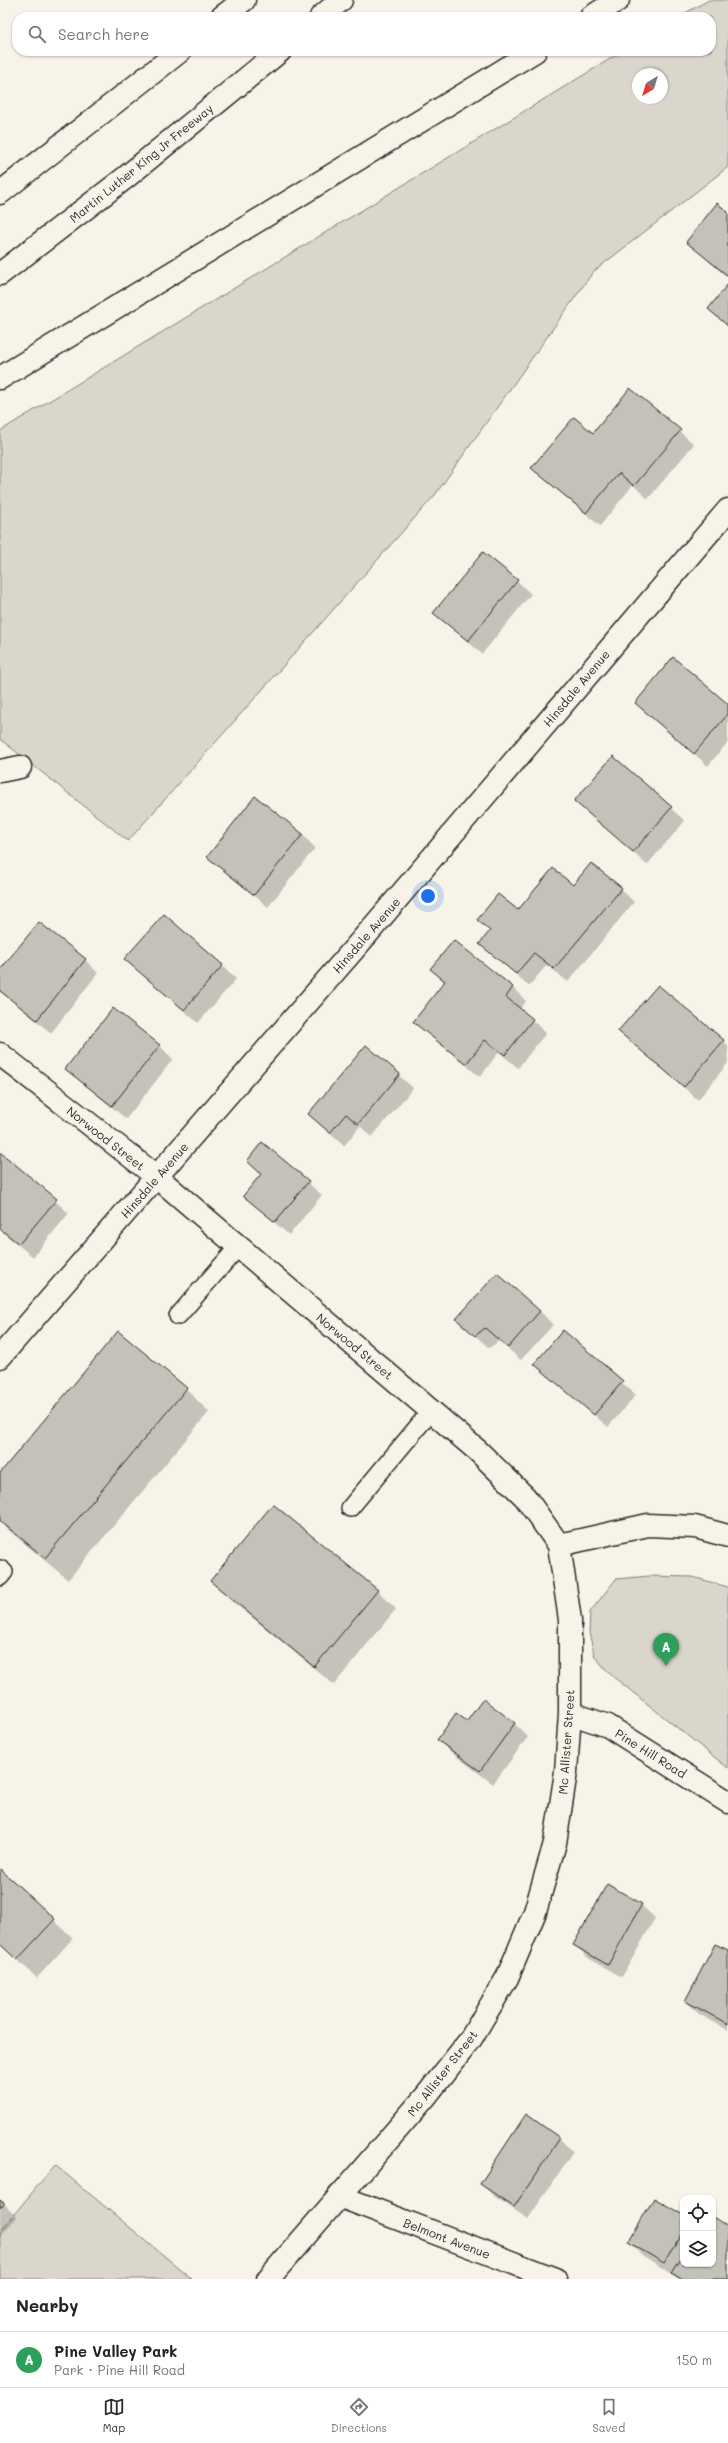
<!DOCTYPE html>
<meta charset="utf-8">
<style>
:root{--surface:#fff;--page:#f6f6f6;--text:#222;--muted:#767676;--line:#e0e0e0;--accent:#2b2b2b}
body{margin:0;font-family:Mali,sans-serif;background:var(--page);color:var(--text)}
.controls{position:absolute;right:12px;bottom:12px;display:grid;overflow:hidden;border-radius:8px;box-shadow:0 1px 3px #0004}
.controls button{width:36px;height:36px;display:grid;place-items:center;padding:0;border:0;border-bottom:1px solid var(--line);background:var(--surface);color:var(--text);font:20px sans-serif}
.compass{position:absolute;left:632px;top:68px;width:36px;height:36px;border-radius:50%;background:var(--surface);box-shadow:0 1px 3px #0004;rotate:218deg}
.you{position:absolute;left:428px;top:896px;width:14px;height:14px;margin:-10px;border:3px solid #fff;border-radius:50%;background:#1a73e8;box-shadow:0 0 0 6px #1a73e833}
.badge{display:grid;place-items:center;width:26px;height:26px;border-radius:50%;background:var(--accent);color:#fff;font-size:13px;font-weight:700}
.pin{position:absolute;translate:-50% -33px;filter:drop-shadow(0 1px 2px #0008)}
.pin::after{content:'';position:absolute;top:21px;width:14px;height:12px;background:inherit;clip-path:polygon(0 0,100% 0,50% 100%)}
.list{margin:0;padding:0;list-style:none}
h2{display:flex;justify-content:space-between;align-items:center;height:52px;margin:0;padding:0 16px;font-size:17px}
h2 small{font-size:13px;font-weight:400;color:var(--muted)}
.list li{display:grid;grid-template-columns:26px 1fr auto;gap:12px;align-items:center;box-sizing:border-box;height:56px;padding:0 16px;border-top:1px solid var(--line)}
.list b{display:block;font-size:15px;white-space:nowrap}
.list p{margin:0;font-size:13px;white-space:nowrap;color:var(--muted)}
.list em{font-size:13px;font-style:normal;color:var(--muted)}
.icon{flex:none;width:22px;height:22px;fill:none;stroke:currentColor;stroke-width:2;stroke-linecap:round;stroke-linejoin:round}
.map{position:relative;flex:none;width:728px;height:2279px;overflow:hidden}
.search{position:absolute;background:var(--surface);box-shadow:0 1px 3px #0004;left:12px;right:12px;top:12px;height:44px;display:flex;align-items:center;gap:10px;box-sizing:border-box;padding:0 14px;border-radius:16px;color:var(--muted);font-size:15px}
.sheet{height:108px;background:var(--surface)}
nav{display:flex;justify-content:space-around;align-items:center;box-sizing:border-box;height:56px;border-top:1px solid var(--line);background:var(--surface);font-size:11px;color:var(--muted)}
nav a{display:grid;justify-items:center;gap:2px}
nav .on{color:var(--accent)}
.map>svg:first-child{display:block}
.green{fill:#dad6cc;stroke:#82807c;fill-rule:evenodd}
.shadow{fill:#0003}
.building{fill:#c4c1b9;stroke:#2b2b2b}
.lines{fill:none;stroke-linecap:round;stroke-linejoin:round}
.lane-casing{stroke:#2b2b2b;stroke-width:20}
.street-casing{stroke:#2b2b2b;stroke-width:25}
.highway-casing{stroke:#2b2b2b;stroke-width:25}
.lane{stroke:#f7f3e8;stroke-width:17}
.street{stroke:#f7f3e8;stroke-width:22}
.highway{stroke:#f7f3e8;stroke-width:22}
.labels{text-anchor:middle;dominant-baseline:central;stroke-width:3.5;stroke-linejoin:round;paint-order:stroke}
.street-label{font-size:12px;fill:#2b2b2b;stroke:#f7f3e8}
</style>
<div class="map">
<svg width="728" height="2279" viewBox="0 0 728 2279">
<rect width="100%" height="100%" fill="#f7f3e8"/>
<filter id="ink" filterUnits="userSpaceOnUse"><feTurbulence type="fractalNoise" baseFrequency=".025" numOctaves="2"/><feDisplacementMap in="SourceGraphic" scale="8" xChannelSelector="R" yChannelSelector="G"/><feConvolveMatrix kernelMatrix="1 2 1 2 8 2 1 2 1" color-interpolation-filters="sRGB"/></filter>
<g filter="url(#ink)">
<path class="green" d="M 709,0 L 728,0 L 728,167 L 593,272 L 435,495 L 128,841 L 0,739 L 0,431 L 623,51 L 711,51 L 711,17 L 678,17 ZM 638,74 L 662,74 L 662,98 L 638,98 Z
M 649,1576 L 693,1577 L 728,1587 L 728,1768 L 611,1675 L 595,1657 L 589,1633 L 590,1612 L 616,1579 Z
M 55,2165 L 192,2279 L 0,2279 L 0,2231 Z"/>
<path class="shadow" d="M 728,213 L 728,278 L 687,242 Z
M 728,286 L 728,327 L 709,309 Z
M 630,389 L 694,444 L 648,499 L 633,485 L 600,526 L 532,468 L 593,434 Z
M 517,581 L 531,594 L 482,654 L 435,613 Z
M 636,703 L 728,705 L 728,742 L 708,766 Z
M 613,757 L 685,821 L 647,865 L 575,801 Z
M 302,834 L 315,848 L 268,907 L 209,857 Z
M 573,886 L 621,889 L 634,902 L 568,982 L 547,965 L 529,986 L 481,944 L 491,932 L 478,920 L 518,911 Z
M 454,941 L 513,988 L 526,1001 L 520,1009 L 546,1033 L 518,1068 L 499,1052 L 480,1077 L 415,1022 L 445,983 L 432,969 Z
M 126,959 L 222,965 L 236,979 L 198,1023 Z
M 85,960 L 98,973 L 51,1033 L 0,991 L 0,972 Z
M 113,1009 L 160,1046 L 173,1059 L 126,1119 L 66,1069 Z
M 620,1031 L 723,1040 L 728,1046 L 728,1063 L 698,1100 Z
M 366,1047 L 413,1088 L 372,1137 L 360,1126 L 344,1146 L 309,1114 Z
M 263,1144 L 322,1195 L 289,1235 L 244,1196 L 262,1175 L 248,1161 Z
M 0,1153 L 69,1213 L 33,1257 L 0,1230 Z
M 540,1311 L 553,1325 L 521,1360 L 499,1341 L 489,1348 L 457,1319 Z
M 563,1331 L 636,1395 L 608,1427 L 535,1364 Z
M 186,1389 L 209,1412 L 68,1580 L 0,1523 L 0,1474 Z
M 212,1581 L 377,1590 L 396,1609 L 334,1685 L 230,1599 Z
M 483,1701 L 515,1724 L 528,1737 L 493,1784 L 452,1753 L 438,1740 L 467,1722 Z
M 0,1870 L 73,1938 L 37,1978 L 0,1944 Z
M 641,1905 L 655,1918 L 622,1977 L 588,1958 L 575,1945 Z
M 728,1952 L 728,2030 L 699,2014 L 686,2001 Z
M 560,2139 L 573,2152 L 528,2219 L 495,2197 L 481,2184 Z
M 0,2201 L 17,2217 L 0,2236 Z
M 683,2216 L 683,2264 L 713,2264 L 713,2219 L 728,2229 L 728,2279 L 679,2279 L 642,2255 L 629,2241 Z"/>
<path class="building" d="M 717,203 L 728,212 L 728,276 L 686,242 Z
M 728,284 L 728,326 L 708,309 Z
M 630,388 L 681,430 L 634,486 L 619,473 L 586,513 L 531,468 L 574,417 L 593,433 Z
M 483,552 L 518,580 L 468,641 L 433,613 Z
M 673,657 L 728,704 L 728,714 L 694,754 L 635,703 Z
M 613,756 L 672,807 L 633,852 L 574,801 Z
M 255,796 L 303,834 L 254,895 L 207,857 Z
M 591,863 L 622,888 L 554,969 L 534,953 L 516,974 L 479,944 L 490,931 L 477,920 L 498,894 L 518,910 L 553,868 L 573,885 Z
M 164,914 L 223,965 L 184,1010 L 124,959 Z
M 39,922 L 86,959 L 37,1020 L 0,991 L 0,970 Z
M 454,940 L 513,987 L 506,997 L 533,1019 L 505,1055 L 485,1040 L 466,1064 L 413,1022 L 445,981 L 430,969 Z
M 658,985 L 724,1040 L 684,1087 L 618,1031 Z
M 113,1008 L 160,1045 L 112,1106 L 65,1069 Z
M 366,1045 L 400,1074 L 358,1124 L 346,1114 L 330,1133 L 308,1114 Z
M 262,1142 L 309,1181 L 275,1222 L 243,1196 L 261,1174 L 247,1161 Z
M 0,1152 L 57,1199 L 19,1244 L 0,1229 Z
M 497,1273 L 540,1311 L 508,1348 L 485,1328 L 475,1336 L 456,1319 Z
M 563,1330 L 623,1381 L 594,1415 L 534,1364 Z
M 118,1331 L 187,1388 L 45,1558 L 0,1521 L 0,1473 Z
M 273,1504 L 378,1590 L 314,1667 L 210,1581 Z
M 483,1699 L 515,1723 L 480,1771 L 437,1740 L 456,1713 L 467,1721 Z
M 0,1869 L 55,1919 L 17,1960 L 0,1944 Z
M 607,1884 L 642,1904 L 608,1965 L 573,1945 Z
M 715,1944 L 728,1950 L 728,2024 L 685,2001 Z
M 526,2114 L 560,2138 L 514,2207 L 480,2184 Z
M 654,2198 L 683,2215 L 683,2233 L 664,2263 L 628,2242 Z
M 0,2200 L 4,2203 L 0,2208 Z
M 713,2218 L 728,2228 L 728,2279 L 681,2279 L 672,2273 L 683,2256 L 683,2264 L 713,2264 Z"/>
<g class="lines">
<g class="lane-casing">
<path id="lane" d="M 178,1316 L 238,1247
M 350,1508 L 431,1411
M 0,1569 L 4,1572 L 0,1577"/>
</g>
<g class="street-casing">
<path id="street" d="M 0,771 L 20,767
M 0,1054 L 157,1177 L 478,1451 L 525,1497 L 559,1545 L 570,1620 L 570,1713 L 566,1772 L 555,1843 L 535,1912 L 507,1978 L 470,2040 L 426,2096 L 268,2279
M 0,1357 L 368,933 L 728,510
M 559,1545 L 648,1525 L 695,1527 L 728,1536
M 570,1713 L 608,1726 L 728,1802
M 339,2196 L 555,2279"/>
</g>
<g class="highway-casing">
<path id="highway" d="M 222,17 L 244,0
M 321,17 L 341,0
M 591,17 L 618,0
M 0,193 L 180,51
M 0,274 L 125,178 L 280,51
M 0,378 L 535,51"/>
</g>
<use href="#lane" class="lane"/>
<use href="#street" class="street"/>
<use href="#highway" class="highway"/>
</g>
</g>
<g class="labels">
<g class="street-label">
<text transform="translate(141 163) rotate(-39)">Martin Luther King Jr Freeway</text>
<text transform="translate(576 688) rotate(-50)">Hinsdale Avenue</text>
<text transform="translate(366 935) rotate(-49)">Hinsdale Avenue</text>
<text transform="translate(106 1138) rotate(38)">Norwood Street</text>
<text transform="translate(154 1180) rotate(-49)">Hinsdale Avenue</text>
<text transform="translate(355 1346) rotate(40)">Norwood Street</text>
<text transform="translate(566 1742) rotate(-86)">Mc Allister Street</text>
<text transform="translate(651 1753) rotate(32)">Pine Hill Road</text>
<text transform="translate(442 2073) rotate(-52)">Mc Allister Street</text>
<text transform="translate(447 2238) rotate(21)">Belmont Avenue</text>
</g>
</g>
</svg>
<div class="controls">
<button><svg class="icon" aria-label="locate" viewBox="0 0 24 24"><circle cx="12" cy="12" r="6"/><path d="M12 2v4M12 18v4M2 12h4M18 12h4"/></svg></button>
<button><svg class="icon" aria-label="layers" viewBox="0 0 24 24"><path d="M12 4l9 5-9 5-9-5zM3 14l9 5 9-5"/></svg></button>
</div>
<svg class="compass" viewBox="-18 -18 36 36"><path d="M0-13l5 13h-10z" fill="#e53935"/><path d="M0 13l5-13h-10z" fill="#767676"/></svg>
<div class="you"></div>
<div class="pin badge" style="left:666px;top:1666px;background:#2e9e5b">A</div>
<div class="search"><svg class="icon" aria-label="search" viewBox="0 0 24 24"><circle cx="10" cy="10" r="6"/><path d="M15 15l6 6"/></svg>Search here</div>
</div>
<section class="sheet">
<h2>Nearby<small></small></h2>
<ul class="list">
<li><span class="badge" style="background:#2e9e5b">A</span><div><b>Pine Valley Park</b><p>Park · Pine Hill Road</p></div><em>150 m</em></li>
</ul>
</section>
<nav>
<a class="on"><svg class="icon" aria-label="map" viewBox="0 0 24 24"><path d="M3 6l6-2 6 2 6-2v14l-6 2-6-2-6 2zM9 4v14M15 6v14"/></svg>Map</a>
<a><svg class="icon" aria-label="directions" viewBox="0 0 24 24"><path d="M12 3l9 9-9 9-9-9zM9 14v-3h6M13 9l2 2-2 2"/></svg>Directions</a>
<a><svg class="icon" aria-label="saved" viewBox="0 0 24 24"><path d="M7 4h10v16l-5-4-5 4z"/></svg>Saved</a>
</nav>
